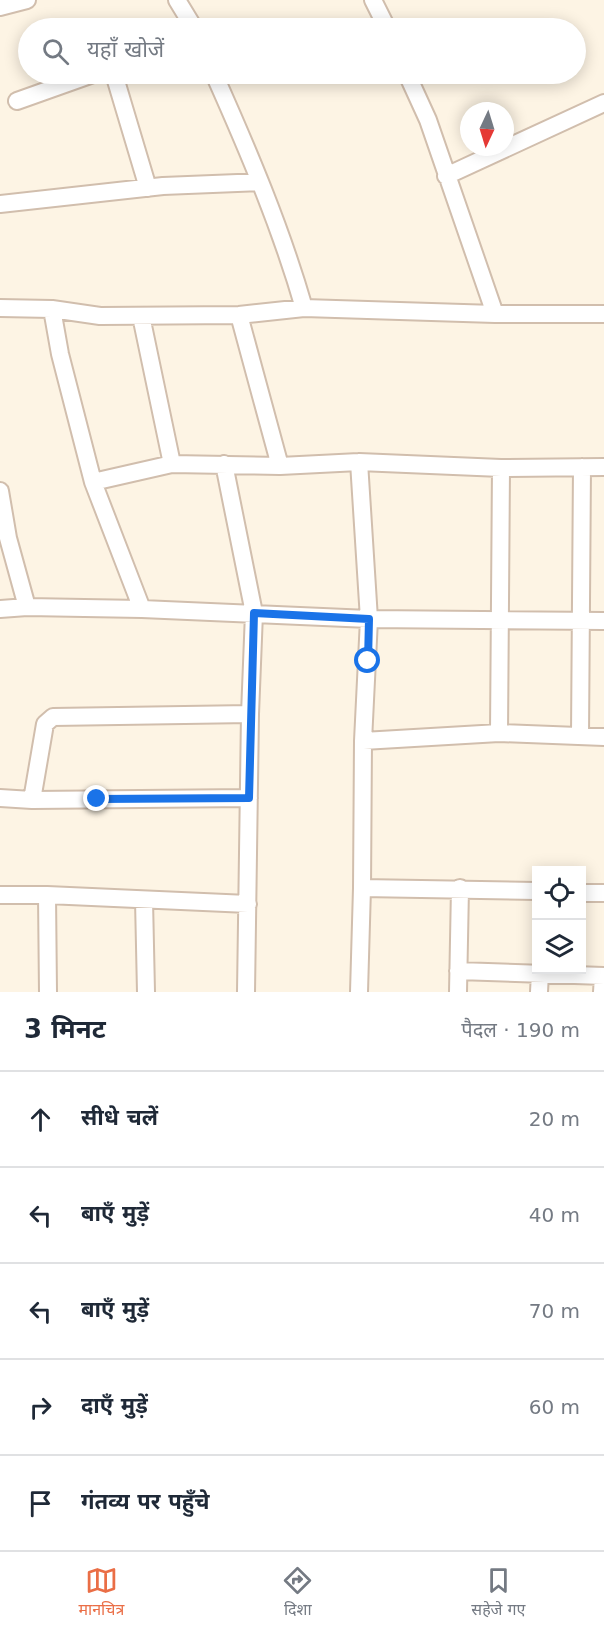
<!DOCTYPE html>
<html lang="hi">
<meta charset="utf-8">
<style>
:root{--surface:#fff;--page:#f2f2f3;--text:#1f2937;--muted:#747a83;--line:#e0e1e3;--accent:#ea6e46}
body{margin:0;font-family:"DejaVu Sans","Noto Sans Devanagari",sans-serif;background:var(--page);color:var(--text)}
.controls{position:absolute;right:18px;bottom:18px;display:grid;overflow:hidden;border-radius:0px;box-shadow:0 3px 15px #0003}
.controls button{width:54px;height:54px;display:grid;place-items:center;padding:0;border:0;border-bottom:2px solid var(--line);background:var(--surface);color:var(--text);font:30px sans-serif}
.compass{position:absolute;left:460px;top:102px;width:54px;height:54px;border-radius:50%;background:var(--surface);box-shadow:0 3px 15px #0003;rotate:184deg}
.stop{position:absolute;width:18px;height:18px;margin:-14px;border:4px solid #1a73e8;border-radius:50%;background:#fff}
.stop.end{background:#1a73e8;border-color:#fff;box-shadow:0 2px 6px #0008}
.list{margin:0;padding:0;list-style:none}
h2{display:flex;justify-content:space-between;align-items:center;height:78px;margin:0;padding:0 24px;font-size:26px}
h2 small{font-size:20px;font-weight:400;color:var(--muted)}
.list li{display:grid;grid-template-columns:39px 1fr auto;gap:18px;align-items:center;box-sizing:border-box;height:96px;padding:0 24px;border-top:2px solid var(--line)}
.list b{display:block;font-size:22px;white-space:nowrap}
.list em{font-size:20px;font-style:normal;color:var(--muted)}
.icon{flex:none;width:33px;height:33px;fill:none;stroke:currentColor;stroke-width:2;stroke-linecap:round;stroke-linejoin:round}
.map{position:relative;flex:none;width:604px;height:992px;overflow:hidden}
.search{position:absolute;background:var(--surface);box-shadow:0 3px 15px #0003;left:18px;right:18px;top:18px;height:66px;display:flex;align-items:center;gap:15px;box-sizing:border-box;padding:0 21px;border-radius:33px;color:var(--muted);font-size:22px}
.sheet{height:558px;background:var(--surface)}
nav{display:flex;justify-content:space-around;align-items:center;box-sizing:border-box;height:84px;border-top:2px solid var(--line);background:var(--surface);font-size:16px;color:var(--muted)}
nav a{display:grid;justify-items:center;gap:3px}
nav .on{color:var(--accent)}
.map>svg:first-child{display:block}
.lines{fill:none;stroke-linecap:round;stroke-linejoin:round}
.minor-casing{stroke:#d1bead;stroke-width:20}
.minor{stroke:#fff;stroke-width:16}
.route{stroke:#1a73e8;stroke-width:8}
</style>
<div class="map">
<svg width="604" height="992" viewBox="0 0 604 992">
<rect width="100%" height="100%" fill="#fdf4e4"/>
<g class="lines">
<g class="minor-casing">
<path id="minor" d="M 177,0 L 194,28
M 373,0 L 387,28
M 0,7 L 27,0
M 114,74 L 148,188
M 214,74 C 248,150 281,228 304,308
M 407,74 L 428,120 L 495,314
M 17,101 L 93,74
M 446,176 L 604,103
M 0,204 L 163,186 L 260,182
M 0,308 L 52,309 L 100,316 L 239,315 L 304,308 L 495,314 L 604,314
M 52,309 L 60,354 L 93,482 L 142,609
M 239,315 L 280,466
M 141,316 L 172,464
M 359,462 L 369,619 L 363,741 L 362,888 L 359,992
M 224,464 L 254,613 L 250,714 L 246,992
M 93,482 L 172,464 L 280,466 L 359,462 L 501,468 L 604,467
M 0,491 L 8,538 L 27,607
M 0,609 L 27,607 L 142,609 L 369,619 L 604,621
M 499,733 L 501,468
M 580,736 L 582,467
M 363,741 L 499,733 L 604,737
M 0,798 L 32,800 L 249,798
M 32,800 L 45,724 L 53,717 L 250,714
M 362,888 L 536,891
M 582,893 L 604,893
M 0,895 L 47,895 L 248,904
M 47,895 L 48,992
M 144,900 L 146,992
M 458,971 L 604,976
M 458,992 L 460,888
M 539,992 L 540,973
M 602,992 L 603,976"/>
</g>
<use href="#minor" class="minor"/>
</g>
<g class="lines">
<path class="route" d="M 97,799 L 249,798 L 254,613 L 369,619 L 368,661"/>
</g>
</svg>
<div class="controls">
<button><svg class="icon" aria-label="locate" viewBox="0 0 24 24"><circle cx="12" cy="12" r="6"/><path d="M12 2v4M12 18v4M2 12h4M18 12h4"/></svg></button>
<button><svg class="icon" aria-label="layers" viewBox="0 0 24 24"><path d="M12 4l9 5-9 5-9-5zM3 14l9 5 9-5"/></svg></button>
</div>
<svg class="compass" viewBox="-18 -18 36 36"><path d="M0-13l5 13h-10z" fill="#e53935"/><path d="M0 13l5-13h-10z" fill="#747a83"/></svg>
<div class="stop" style="left:368px;top:661px"></div>
<div class="stop end" style="left:97px;top:799px"></div>
<div class="search"><svg class="icon" aria-label="search" viewBox="0 0 24 24"><circle cx="10" cy="10" r="6"/><path d="M15 15l6 6"/></svg>यहाँ खोजें</div>
</div>
<section class="sheet">
<h2>3 मिनट<small>पैदल · 190 m</small></h2>
<ul class="list">
<li><svg class="icon" aria-label="ahead" viewBox="0 0 24 24"><path d="M12 20V5M6 11l6-6 6 6"/></svg><div><b>सीधे चलें</b></div><em>20 m</em></li>
<li><svg class="icon" aria-label="left" viewBox="0 0 24 24"><path d="M17 20v-9H6M10 6l-5 5 5 5"/></svg><div><b>बाएँ मुड़ें</b></div><em>40 m</em></li>
<li><svg class="icon" aria-label="left" viewBox="0 0 24 24"><path d="M17 20v-9H6M10 6l-5 5 5 5"/></svg><div><b>बाएँ मुड़ें</b></div><em>70 m</em></li>
<li><svg class="icon" aria-label="right" viewBox="0 0 24 24"><path d="M7 20v-9h11M14 6l5 5-5 5"/></svg><div><b>दाएँ मुड़ें</b></div><em>60 m</em></li>
<li><svg class="icon" aria-label="arrive" viewBox="0 0 24 24"><path d="M6 21V4h12l-3 4 3 4H6"/></svg><div><b>गंतव्य पर पहुँचे</b></div></li>
</ul>
</section>
<nav>
<a class="on"><svg class="icon" aria-label="map" viewBox="0 0 24 24"><path d="M3 6l6-2 6 2 6-2v14l-6 2-6-2-6 2zM9 4v14M15 6v14"/></svg>मानचित्र</a>
<a><svg class="icon" aria-label="directions" viewBox="0 0 24 24"><path d="M12 3l9 9-9 9-9-9zM9 14v-3h6M13 9l2 2-2 2"/></svg>दिशा</a>
<a><svg class="icon" aria-label="saved" viewBox="0 0 24 24"><path d="M7 4h10v16l-5-4-5 4z"/></svg>सहेजे गए</a>
</nav>
